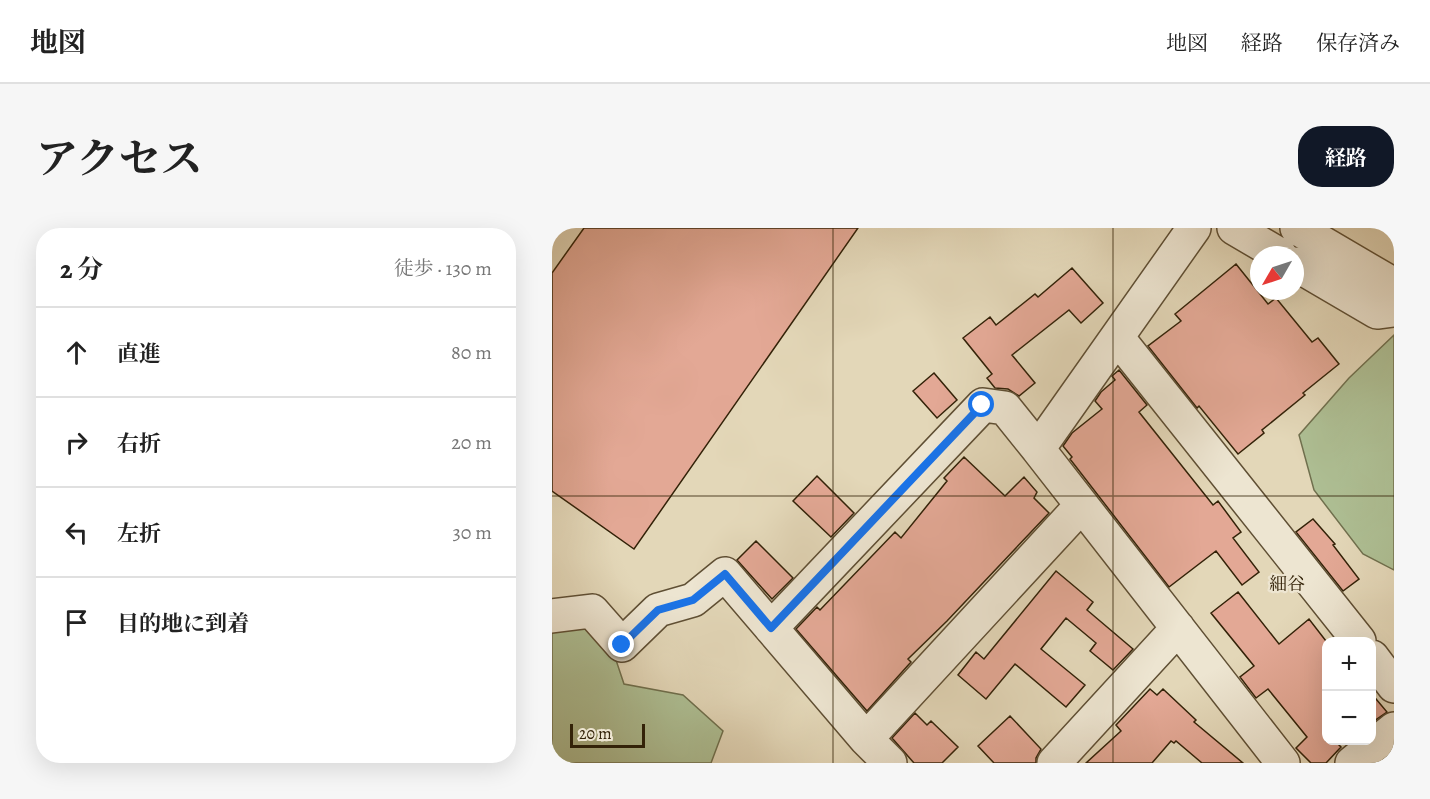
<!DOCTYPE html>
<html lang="ja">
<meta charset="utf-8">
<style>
:root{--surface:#fff;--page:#f6f6f6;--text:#222;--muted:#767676;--line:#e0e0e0;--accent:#111827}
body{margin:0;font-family:Alegreya,"Noto Serif JP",serif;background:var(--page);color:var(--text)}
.controls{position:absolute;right:18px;bottom:18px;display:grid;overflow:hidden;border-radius:12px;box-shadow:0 6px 24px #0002}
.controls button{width:54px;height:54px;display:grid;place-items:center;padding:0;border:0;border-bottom:2px solid var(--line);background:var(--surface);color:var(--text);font:30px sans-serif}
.compass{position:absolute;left:698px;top:18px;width:54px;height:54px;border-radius:50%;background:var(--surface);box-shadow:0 6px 24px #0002;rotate:231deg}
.scale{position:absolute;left:18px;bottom:15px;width:75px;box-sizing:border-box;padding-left:6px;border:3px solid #332208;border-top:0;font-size:16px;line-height:21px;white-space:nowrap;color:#332208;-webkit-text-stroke:4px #ede5d1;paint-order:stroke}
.stop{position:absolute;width:18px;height:18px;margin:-14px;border:4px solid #1a73e8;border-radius:50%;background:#fff}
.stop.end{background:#1a73e8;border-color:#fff;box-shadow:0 2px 6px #0008}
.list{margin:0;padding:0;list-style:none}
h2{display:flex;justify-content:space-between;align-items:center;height:78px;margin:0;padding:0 24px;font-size:26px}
h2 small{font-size:20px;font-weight:400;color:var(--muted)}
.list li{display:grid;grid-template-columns:39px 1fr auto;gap:18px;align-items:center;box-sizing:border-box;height:90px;padding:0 24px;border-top:2px solid var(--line)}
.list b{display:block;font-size:22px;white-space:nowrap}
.list em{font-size:20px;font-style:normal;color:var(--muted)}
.icon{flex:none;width:33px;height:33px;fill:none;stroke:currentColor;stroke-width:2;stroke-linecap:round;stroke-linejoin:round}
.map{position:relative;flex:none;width:842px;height:535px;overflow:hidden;border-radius:24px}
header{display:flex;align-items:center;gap:36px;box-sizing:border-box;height:84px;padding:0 30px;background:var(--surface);border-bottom:2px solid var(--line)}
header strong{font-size:28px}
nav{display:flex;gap:33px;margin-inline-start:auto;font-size:21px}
.intro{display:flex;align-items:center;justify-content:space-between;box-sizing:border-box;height:144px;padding:0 36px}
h1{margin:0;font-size:42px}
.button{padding:15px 27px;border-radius:24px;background:var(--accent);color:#fff;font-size:21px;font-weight:700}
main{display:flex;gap:36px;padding:0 36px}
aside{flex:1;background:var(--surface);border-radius:24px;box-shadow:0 6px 24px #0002}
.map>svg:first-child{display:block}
.green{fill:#aebf94;stroke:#70704e;stroke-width:1.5}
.building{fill:#e3a895;stroke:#332208;stroke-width:1.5}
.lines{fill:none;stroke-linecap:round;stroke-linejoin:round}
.minor-casing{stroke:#5f4f34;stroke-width:36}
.minor{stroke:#ede5d1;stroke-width:33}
.route{stroke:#1a73e8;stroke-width:8}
.grid{fill:none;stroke:#332208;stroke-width:1.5;stroke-opacity:0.55}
.labels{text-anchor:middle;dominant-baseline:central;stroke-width:4.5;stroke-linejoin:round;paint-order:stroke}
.neighbourhood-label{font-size:18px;fill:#332208;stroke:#ede5d1}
</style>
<header>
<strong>地図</strong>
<nav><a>地図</a><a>経路</a><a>保存済み</a></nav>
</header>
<div class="intro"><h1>アクセス</h1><a class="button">経路</a></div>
<main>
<aside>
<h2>2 分<small>徒歩 · 130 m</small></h2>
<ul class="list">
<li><svg class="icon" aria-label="ahead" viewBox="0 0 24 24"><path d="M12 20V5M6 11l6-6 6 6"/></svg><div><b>直進</b></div><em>80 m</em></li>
<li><svg class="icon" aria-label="right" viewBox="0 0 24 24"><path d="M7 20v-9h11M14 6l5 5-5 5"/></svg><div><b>右折</b></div><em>20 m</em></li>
<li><svg class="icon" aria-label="left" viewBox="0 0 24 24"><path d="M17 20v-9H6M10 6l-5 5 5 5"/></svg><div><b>左折</b></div><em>30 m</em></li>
<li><svg class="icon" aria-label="arrive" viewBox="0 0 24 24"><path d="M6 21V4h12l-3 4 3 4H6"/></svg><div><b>目的地に到着</b></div></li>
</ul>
</aside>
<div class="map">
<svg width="842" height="535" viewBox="0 0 842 535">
<rect width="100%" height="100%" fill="#e3d7b8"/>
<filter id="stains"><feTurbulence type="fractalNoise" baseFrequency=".00333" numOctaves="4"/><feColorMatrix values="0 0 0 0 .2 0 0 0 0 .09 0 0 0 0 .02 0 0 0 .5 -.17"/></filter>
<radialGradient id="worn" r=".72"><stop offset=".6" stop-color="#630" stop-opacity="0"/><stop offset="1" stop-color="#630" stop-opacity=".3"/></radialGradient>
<path class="green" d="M 842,107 L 842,342 L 811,326 L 762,262 L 747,207 L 797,150 Z
M 32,392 L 63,429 L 72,456 L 131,467 L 171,503 L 159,535 L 0,535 L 0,397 Z"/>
<path class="building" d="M 32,0 L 306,0 L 82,321 L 0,263 L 0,45 Z
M 684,36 L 716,76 L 724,70 L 760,114 L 766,110 L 787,136 L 751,165 L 753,167 L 710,202 L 712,205 L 686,226 L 647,178 L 645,180 L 596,118 L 629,93 L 623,86 Z
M 520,40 L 551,75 L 529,95 L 517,82 L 460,127 L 483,155 L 467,168 L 456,161 L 443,160 L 435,150 L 440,146 L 411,110 L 438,89 L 444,97 L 483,66 L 486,69 Z
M 567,142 L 595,177 L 587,184 L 661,277 L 666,273 L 689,304 L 681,310 L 707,344 L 690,357 L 664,323 L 617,359 L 518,231 L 520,229 L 511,218 L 520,205 L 550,181 L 543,173 L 549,164 L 563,152 L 560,148 Z
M 382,145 L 405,172 L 385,190 L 361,163 Z
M 412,229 L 453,268 L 472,249 L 485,264 L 482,270 L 497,285 L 395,393 L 356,431 L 359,434 L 315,483 L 244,401 L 265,379 L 268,382 L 343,304 L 349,310 L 395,253 L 392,250 Z
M 265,248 L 302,285 L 279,309 L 241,273 Z
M 761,291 L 783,316 L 781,317 L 807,351 L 791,363 L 744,304 Z
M 204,313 L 241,350 L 220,371 L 185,332 Z
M 504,343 L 541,374 L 535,382 L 581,421 L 561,442 L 538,423 L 544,415 L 514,390 L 489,421 L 533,457 L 514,479 L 463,436 L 434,471 L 406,447 L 424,424 L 432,431 Z
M 686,364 L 727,416 L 757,391 L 774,413 L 774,513 L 783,513 L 789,519 L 774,535 L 759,535 L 744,520 L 755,509 L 716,461 L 704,470 L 688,449 L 702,438 L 659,385 Z
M 598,461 L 605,467 L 611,461 L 644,492 L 642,494 L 691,535 L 650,535 L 624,513 L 622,515 L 619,513 L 600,535 L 534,535 L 569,503 L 564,497 Z
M 819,465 L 835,484 L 819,495 Z
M 363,485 L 375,497 L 379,493 L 406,519 L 390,535 L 362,535 L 340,510 Z
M 458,488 L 489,521 L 484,530 L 484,535 L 442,535 L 426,518 Z"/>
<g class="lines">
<g class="minor-casing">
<path id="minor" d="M 642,0 L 486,221 L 731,535
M 682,0 L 728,27
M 745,0 L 842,57
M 743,36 L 825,84 L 842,82
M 565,109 L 807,413
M 0,388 L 40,383 L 70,417 L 106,382 L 141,372 L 173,346 L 314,511 L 338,535
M 219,400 L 431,177 L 453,180 L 486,221
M 820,429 L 842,458
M 314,511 L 530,277
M 502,535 L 626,400
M 800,535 L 842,501"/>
</g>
<use href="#minor" class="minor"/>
</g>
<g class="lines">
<path class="route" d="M 70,417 L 106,382 L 141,372 L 173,346 L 219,400 L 430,177"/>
</g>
<path class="grid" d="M 281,0 L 281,535M 561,0 L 561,535M 0,268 L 842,268"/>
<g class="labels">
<g class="neighbourhood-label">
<text x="735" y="356">細谷</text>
</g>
</g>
<rect width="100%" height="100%" filter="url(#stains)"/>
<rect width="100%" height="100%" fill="url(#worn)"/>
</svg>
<div class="controls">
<button>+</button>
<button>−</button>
</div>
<svg class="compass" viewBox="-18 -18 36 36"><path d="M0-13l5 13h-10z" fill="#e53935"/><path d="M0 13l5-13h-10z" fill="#767676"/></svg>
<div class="scale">20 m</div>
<div class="stop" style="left:430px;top:177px"></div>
<div class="stop end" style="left:70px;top:417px"></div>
</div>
</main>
